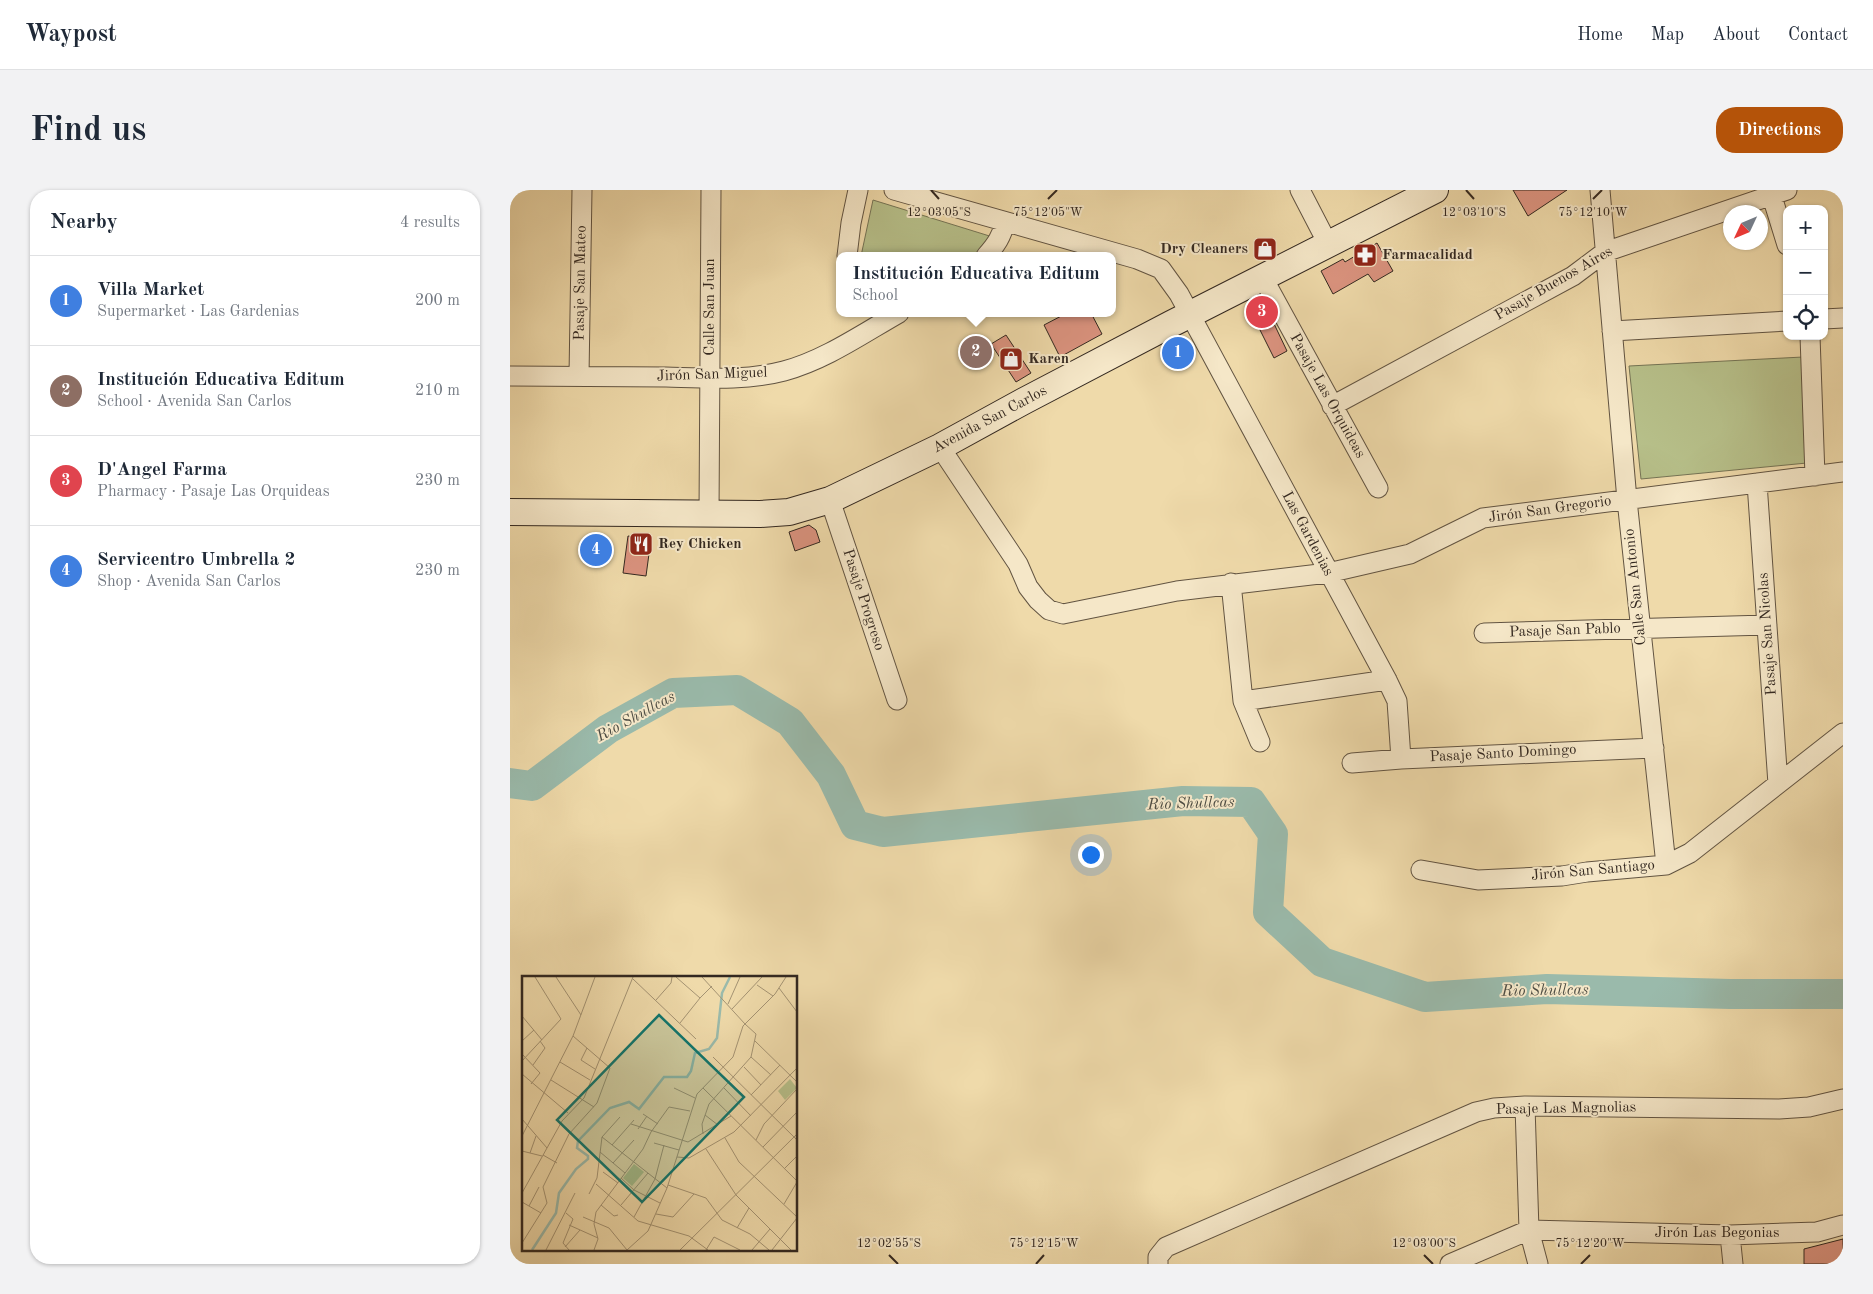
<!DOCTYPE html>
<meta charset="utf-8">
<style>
:root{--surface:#fff;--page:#f2f2f3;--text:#1f2937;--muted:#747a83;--line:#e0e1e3;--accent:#b45309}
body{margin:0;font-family:"Old Standard TT",serif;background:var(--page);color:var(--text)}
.controls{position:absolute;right:15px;top:15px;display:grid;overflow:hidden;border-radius:10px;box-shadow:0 1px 4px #0004}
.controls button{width:45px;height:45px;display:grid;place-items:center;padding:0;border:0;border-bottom:1px solid var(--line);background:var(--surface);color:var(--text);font:25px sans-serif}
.compass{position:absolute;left:1213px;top:15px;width:45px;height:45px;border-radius:50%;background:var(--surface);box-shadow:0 1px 4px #0004;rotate:226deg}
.you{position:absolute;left:580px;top:664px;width:18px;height:18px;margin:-12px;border:4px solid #fff;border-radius:50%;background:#1a73e8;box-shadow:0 0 0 8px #1a73e833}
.badge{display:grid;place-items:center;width:32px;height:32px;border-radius:50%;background:var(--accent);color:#fff;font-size:16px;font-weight:700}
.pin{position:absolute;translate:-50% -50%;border:2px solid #fff;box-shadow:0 1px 5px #0006}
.popup{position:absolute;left:326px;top:62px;width:280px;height:65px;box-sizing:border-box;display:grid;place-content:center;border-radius:10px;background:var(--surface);filter:drop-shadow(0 1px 4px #0005);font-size:16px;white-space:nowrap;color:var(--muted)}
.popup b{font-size:19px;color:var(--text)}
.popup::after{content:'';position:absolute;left:50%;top:100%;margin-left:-10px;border:10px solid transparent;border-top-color:var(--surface)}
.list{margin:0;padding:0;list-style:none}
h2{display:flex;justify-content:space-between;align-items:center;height:65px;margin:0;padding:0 20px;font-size:21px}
h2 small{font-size:16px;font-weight:400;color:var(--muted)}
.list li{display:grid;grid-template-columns:32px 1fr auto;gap:15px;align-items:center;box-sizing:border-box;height:90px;padding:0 20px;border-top:1px solid var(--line)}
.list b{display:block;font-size:19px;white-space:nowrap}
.list p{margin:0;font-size:16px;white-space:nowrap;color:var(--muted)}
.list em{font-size:16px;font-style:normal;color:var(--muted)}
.icon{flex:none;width:28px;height:28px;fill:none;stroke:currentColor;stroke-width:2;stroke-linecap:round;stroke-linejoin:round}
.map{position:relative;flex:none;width:1333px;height:1074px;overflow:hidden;border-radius:20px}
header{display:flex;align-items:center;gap:30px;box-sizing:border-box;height:70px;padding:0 25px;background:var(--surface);border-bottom:1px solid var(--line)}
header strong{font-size:24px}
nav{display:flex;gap:28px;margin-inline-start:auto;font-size:18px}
.intro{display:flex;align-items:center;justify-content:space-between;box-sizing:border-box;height:120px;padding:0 30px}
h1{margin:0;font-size:35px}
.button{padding:12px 22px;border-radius:20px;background:var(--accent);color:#fff;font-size:18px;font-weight:700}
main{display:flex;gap:30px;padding:0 30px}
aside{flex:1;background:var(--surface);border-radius:20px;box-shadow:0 1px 4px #0004}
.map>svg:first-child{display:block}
.green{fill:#b7c08a;stroke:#757455}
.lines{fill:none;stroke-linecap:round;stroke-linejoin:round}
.river{stroke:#9abaab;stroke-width:30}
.building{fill:#db937f;stroke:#332820}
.street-casing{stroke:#625442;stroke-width:21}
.secondary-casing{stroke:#332820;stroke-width:28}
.street{stroke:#f5e7c8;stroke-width:19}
.secondary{stroke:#f5e7c8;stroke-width:26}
.ticks{fill:none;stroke:#332820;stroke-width:2}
.labels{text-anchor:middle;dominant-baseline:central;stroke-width:4;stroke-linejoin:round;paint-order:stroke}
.poi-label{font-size:15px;font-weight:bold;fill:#332820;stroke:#f5e7c8;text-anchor:start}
.street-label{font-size:15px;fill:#332820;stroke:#f5e7c8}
.water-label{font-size:16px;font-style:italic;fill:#4d4c43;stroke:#f5e7c8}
.inset-river{fill:none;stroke:#9abaab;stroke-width:2.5}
.inset-road{fill:none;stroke:#a49373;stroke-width:1}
.view{fill:#0f766e;fill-opacity:0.15;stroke:#0f766e;stroke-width:2.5}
.inset-edge{fill:none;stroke:#332820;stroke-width:2.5}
.ticks-label{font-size:12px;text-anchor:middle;fill:#332820;stroke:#f5e7c8;stroke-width:4;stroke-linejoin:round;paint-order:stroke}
</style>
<header>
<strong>Waypost</strong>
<nav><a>Home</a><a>Map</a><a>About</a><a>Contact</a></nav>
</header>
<div class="intro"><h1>Find us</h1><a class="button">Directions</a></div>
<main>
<aside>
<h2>Nearby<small>4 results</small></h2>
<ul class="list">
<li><span class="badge" style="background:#3f7fe0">1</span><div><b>Villa Market</b><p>Supermarket · Las Gardenias</p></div><em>200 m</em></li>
<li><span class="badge" style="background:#8d6e63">2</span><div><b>Institución Educativa Editum</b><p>School · Avenida San Carlos</p></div><em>210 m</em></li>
<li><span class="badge" style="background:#e0444e">3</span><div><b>D'Angel Farma</b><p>Pharmacy · Pasaje Las Orquideas</p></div><em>230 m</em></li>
<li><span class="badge" style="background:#3f7fe0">4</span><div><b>Servicentro Umbrella 2</b><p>Shop · Avenida San Carlos</p></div><em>230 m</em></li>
</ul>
</aside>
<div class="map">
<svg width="1333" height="1074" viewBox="0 0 1333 1074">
<rect width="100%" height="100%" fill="#efdaaa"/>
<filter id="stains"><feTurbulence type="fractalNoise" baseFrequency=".004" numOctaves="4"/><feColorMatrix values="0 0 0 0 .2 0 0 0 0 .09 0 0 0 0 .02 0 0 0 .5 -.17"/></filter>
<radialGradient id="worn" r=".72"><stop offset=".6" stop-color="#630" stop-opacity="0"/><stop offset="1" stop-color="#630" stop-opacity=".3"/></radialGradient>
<path class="green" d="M 363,10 L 486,48 L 465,66 L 351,66 Z
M 1293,167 L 1297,273 L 1131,289 L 1119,176 Z"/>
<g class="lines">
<path class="river" d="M 0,593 L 22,596 L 98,539 L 163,503 L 227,500 L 280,532 L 321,585 L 345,635 L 373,642 L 673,611 L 741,612 L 763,644 L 758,722 L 812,772 L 915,807 L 1037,799 L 1220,804 L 1333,804"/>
</g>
<path class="building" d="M 1003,0 L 1057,0 L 1018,26 Z
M 867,53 L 883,81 L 864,92 L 858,84 L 823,104 L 811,81 L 833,69 L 835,72 Z
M 749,114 L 756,117 L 777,161 L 764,168 L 739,118 Z
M 557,123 L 581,123 L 592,144 L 550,167 L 534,135 Z
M 496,145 L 521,183 L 506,192 L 481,154 Z
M 665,158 L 684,161 L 660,176 L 653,165 Z
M 299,335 L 306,340 L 310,352 L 285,361 L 279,342 Z
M 118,346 L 141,349 L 136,386 L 113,383 Z
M 1333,1049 L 1333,1074 L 1294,1074 L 1294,1059 Z"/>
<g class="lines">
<g class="street-casing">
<path id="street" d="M 384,0 L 627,69 L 651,79 L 669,104 L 877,490 L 887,511 L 891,569
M 790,0 L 818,54
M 1090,0 L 1117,310 L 1156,675
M 1260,0 L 1277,55
M 337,66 L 341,33 L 348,0
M 476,66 C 486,55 492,46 495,32
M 753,88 L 868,298
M 1314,129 L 1333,128
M 1102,141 L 1277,131
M 1300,146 L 1305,286
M 0,186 C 52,186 104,187 156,187 C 195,188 236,191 274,181 C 315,170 352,144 389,123
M 69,186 L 72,0
M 822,216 L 1063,86 L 1095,62 L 1277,0
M 430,257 L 508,374 L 518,397 L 528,410 L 539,420 L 553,424 L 667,401 L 818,383 L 900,364 L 973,328 L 1333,282
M 1247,293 L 1268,594
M 320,310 L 387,510
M 199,325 L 201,0
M 721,393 L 733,511 L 750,552
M 974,443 L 1257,435
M 733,511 L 877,490
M 842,573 L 891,569 L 1144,558
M 911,680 L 968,690 L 1052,686 L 1077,682 L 1156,675 L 1180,663 L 1333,543
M 1015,916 L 1019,1040 L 1028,1074
M 1220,1045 L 1223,1074
M 648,1074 L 648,1067 L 656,1057 L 966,922 L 984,918 L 1015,916 L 1269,919 L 1299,917 L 1333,909
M 940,1074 L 1019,1040 L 1220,1045 L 1307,1042 L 1333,1035"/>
</g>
<g class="secondary-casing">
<path id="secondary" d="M 0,322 L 250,324 L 279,322 L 320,310 L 430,257 L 514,211 L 661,134 L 925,0"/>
</g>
<use href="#street" class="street"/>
<use href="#secondary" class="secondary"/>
</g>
<path class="ticks" d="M 421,0 L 429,9M 956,0 L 964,9M 538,9 L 547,0M 1083,9 L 1092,0M 379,1065 L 388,1074M 914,1065 L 923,1074M 526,1074 L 534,1065M 1071,1074 L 1080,1065"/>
<defs>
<g id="shop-square" transform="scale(1.25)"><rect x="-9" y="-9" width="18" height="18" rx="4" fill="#8f2418" stroke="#f5e7c8"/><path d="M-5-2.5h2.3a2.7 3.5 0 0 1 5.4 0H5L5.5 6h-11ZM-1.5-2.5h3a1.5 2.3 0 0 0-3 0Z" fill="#fff"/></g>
<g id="pharmacy-square" transform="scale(1.25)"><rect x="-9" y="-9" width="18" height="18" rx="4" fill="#8f2418" stroke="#f5e7c8"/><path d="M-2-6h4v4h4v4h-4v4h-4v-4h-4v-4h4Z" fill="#fff"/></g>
<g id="restaurant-square" transform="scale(1.25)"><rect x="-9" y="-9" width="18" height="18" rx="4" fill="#8f2418" stroke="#f5e7c8"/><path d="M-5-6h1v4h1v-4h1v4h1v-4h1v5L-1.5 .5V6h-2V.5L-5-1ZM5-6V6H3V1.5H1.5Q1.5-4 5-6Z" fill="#fff"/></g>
</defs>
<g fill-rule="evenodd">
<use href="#shop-square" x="755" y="59"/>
<use href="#pharmacy-square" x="855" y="65"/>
<use href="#shop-square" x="501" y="169"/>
<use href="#restaurant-square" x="131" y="354"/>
</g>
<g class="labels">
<g class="poi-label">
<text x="738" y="59" text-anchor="end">Dry Cleaners</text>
<text x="872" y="65">Farmacalidad</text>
<text x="518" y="169">Karen</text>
<text x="148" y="354">Rey Chicken</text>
</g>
<g class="street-label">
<text transform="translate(71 93) rotate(-89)">Pasaje San Mateo</text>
<text transform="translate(1044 94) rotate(-30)">Pasaje Buenos Aires</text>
<text transform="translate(200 117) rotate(-90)">Calle San Juan</text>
<text transform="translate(202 185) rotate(-2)">Jirón San Miguel</text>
<text transform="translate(817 206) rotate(61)">Pasaje Las Orquideas</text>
<text transform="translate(480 230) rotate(-28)">Avenida San Carlos</text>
<text transform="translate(1040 320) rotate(-8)">Jirón San Gregorio</text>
<text transform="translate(797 344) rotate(62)">Las Gardenias</text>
<text transform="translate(1126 397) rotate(-96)">Calle San Antonio</text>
<text transform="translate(353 410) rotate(72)">Pasaje Progreso</text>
<text transform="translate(1055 441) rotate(-2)">Pasaje San Pablo</text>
<text transform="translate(1258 444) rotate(-94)">Pasaje San Nicolas</text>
<text transform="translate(993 564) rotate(-3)">Pasaje Santo Domingo</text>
<text transform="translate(1083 681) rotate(-5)">Jirón San Santiago</text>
<text transform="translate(1056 919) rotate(-1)">Pasaje Las Magnolias</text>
<text x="1207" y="1043">Jirón Las Begonias</text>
</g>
<g class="water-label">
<text transform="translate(126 527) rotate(-29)">Rio Shullcas</text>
<text transform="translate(681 614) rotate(-2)">Rio Shullcas</text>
<text transform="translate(1035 801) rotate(-1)">Rio Shullcas</text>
</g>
</g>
<g transform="translate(12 786)">
<rect width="275" height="275" fill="#efdaaa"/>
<path d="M 268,103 L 275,112 L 263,124 L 256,115 ZM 112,188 L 122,196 L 110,210 L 101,202 Z" fill="#b7c08a"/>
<path class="inset-river" d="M 10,274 L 34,237 L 37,217 L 54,193 L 66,183 L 66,180 L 55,172 L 56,165 L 88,132 L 107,126 L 117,133 L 142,101 L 165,101 L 169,95 L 173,77 L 187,73 L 195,62 L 200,17 L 208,1"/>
<path class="inset-road" d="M 34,1 L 59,39M 154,1 L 178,22 L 190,10M 180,1 L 223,48M 111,3 L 174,63M 235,9 L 251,20M 257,12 L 275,36M 134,24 L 149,7 L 150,1M 206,28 L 218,1M 210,33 L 240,1M 0,40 L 20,64M 158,47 L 178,22M 0,65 L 12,54M 233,65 L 275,106M 65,72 L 59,84 L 73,93M 0,78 L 18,97 L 9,108M 191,81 L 275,164M 229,81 L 249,99M 0,85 L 39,43 L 13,1M 38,86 L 68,104M 11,89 L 23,72 L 18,65M 222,91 L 239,109M 0,98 L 46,137M 29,104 L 72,131M 152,112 L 173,122M 181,112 L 275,205M 202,112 L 229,140M 229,119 L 258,89M 121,138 L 136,148M 183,139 L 196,149M 0,143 L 25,172M 109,148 L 166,166 L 209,140M 116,153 L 125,140M 181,158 L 180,148 L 187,128 L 229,81 L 234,58 L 223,48M 0,160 L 51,60 L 73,1M 80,161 L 145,212M 203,162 L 217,186 L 275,241M 234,164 L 242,148 L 275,113M 132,167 L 157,174M 90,169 L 112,144M 241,171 L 275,136M 184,173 L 214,219 L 269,274M 0,175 L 20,180M 78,176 L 103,197M 8,177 L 14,160M 21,179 L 35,187M 155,181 L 167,182 L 212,156 L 275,92M 91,187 L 112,164M 262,193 L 275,180M 81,196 L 96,207M 99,202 L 112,214 L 138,227M 74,208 L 116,245 L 167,260 L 186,274M 146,209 L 184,222 L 200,244 L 228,258 L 247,274M 0,217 L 40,145 L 62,122 L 111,1M 67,218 L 75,202 L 80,161 L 98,141M 0,226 L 19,237M 262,228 L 275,206M 79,229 L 92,240 L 96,239M 99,229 L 126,197M 7,230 L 17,211M 44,237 L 51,243 L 41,267 L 47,274M 134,238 L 151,241 L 172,218M 61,241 L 87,252 L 105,274M 112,241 L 133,203 L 142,169M 47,249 L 76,262M 215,252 L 227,232M 0,267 L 25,227 L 21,211 L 47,158 L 75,127 L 88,92 L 51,60M 43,271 L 58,254M 24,274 L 53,217M 72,274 L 76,263 L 72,248 L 74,236 L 121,173 L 129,156 L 147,131 L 168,135M 105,274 L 126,255 L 145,212 L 175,118 L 211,81 L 221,50 L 253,18 L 264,1M 158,274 L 275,158M 184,274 L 192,261 L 218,274M 230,274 L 248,253M 250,274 L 275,242"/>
<path class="view" d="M 137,39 L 222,121 L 120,226 L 35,144 Z"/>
<rect width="275" height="275" class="inset-edge"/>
</g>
<g class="ticks-label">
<text x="538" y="26">75°12'05"W</text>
<text x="1083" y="26">75°12'10"W</text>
<text x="429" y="26">12°03'05"S</text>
<text x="964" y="26">12°03'10"S</text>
<text x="379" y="1057">12°02'55"S</text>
<text x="914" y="1057">12°03'00"S</text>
<text x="534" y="1057">75°12'15"W</text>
<text x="1080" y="1057">75°12'20"W</text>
</g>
<rect width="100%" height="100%" filter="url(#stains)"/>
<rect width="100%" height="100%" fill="url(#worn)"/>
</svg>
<div class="controls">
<button>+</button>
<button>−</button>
<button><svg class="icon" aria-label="locate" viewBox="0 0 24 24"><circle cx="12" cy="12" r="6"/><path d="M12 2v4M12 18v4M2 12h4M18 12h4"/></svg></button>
</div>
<svg class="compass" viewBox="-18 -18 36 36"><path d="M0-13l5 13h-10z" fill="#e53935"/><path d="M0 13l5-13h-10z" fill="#747a83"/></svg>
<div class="you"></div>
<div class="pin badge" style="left:668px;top:163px;background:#3f7fe0">1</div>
<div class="pin badge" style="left:466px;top:162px;background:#8d6e63">2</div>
<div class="popup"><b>Institución Educativa Editum</b>School</div>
<div class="pin badge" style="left:752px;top:122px;background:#e0444e">3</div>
<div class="pin badge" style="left:86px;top:360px;background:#3f7fe0">4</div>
</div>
</main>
